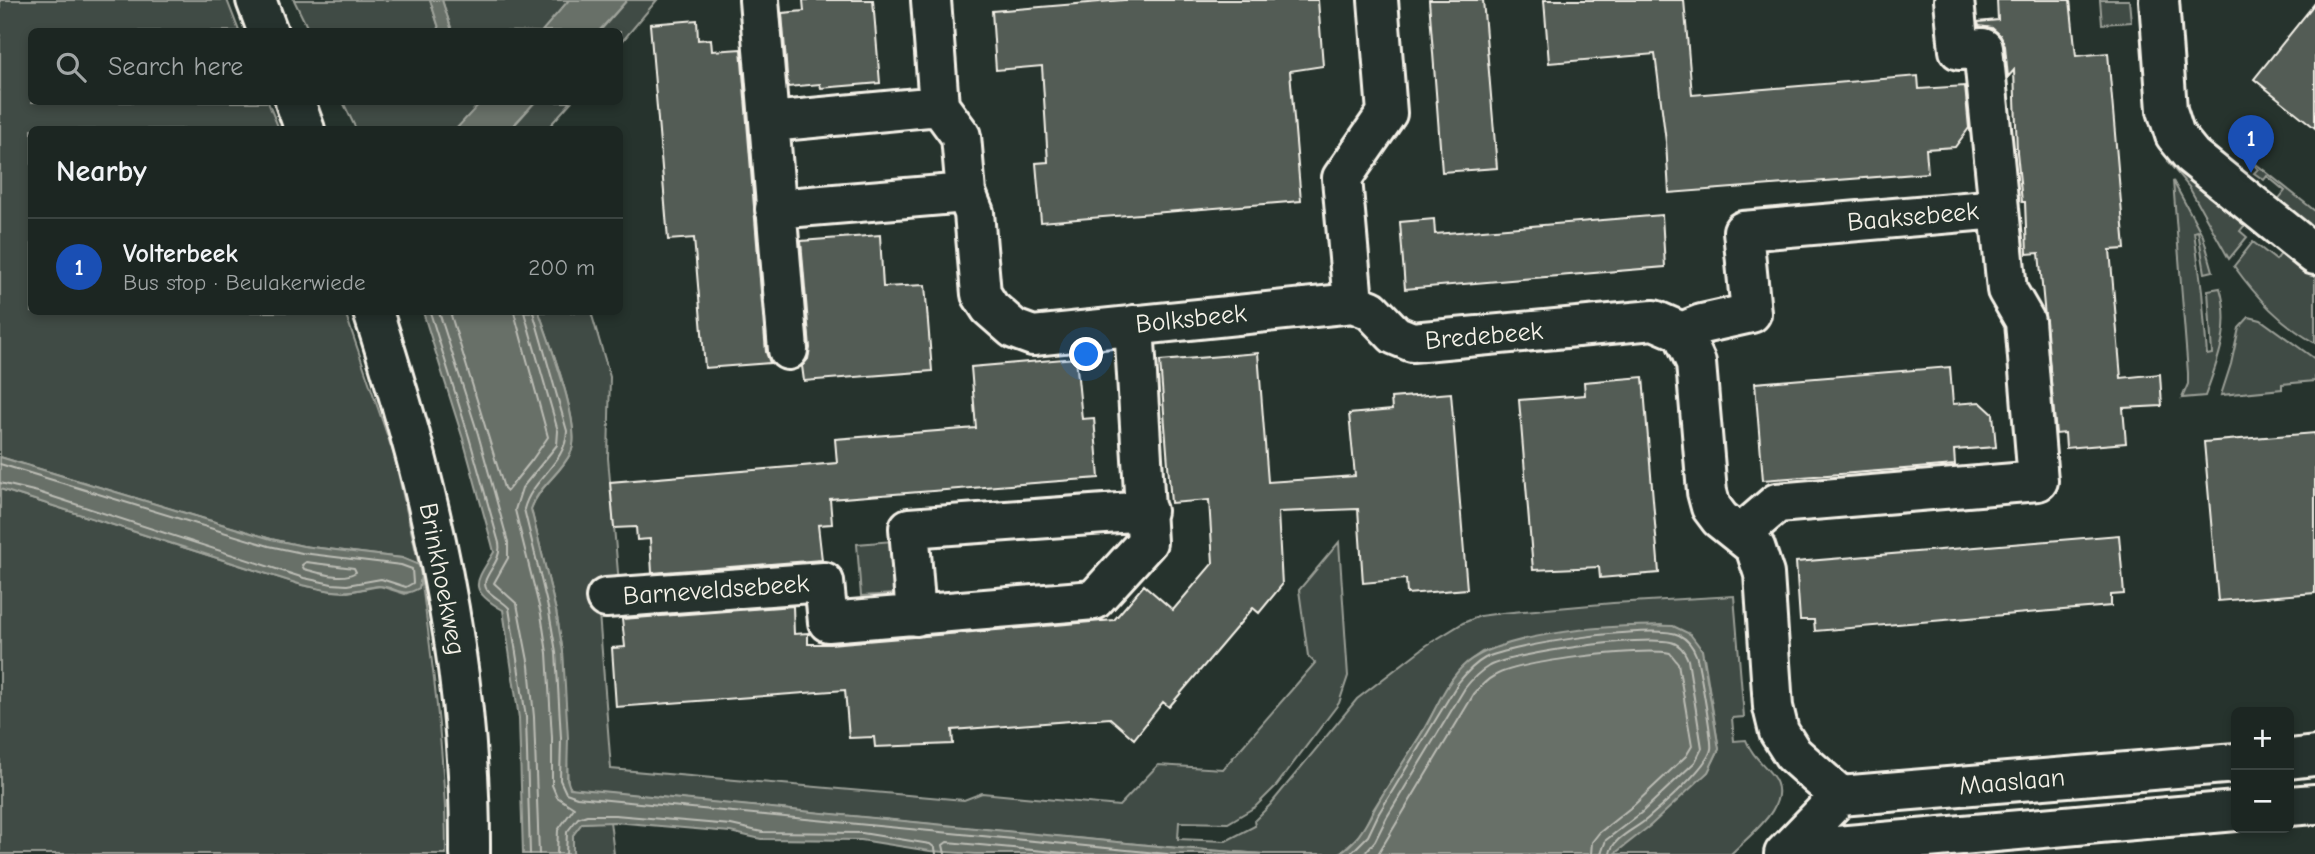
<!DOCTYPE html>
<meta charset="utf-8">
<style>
:root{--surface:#1c2622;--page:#29322f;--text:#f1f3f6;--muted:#a0a5a5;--line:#3a4340;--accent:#ff9aa2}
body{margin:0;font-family:"Comic Neue",sans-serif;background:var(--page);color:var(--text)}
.controls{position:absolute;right:21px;bottom:21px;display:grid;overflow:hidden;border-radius:10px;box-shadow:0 4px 10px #0003}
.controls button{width:63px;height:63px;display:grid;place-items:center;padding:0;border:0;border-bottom:2px solid var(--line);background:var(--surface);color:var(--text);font:35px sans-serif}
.you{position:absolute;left:1087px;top:355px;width:24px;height:24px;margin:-18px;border:5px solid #fff;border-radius:50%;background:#1a73e8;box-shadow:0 0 0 10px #1a73e833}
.badge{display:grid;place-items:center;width:46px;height:46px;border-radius:50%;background:var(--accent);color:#fff;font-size:23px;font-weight:700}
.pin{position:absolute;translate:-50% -58px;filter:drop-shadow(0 2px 4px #0008)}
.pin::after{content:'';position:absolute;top:37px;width:24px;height:21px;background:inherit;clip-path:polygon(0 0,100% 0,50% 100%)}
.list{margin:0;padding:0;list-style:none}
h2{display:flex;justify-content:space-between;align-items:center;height:91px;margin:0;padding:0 28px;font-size:30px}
h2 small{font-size:23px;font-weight:400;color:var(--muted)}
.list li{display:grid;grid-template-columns:46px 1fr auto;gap:21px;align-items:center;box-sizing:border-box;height:98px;padding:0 28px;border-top:2px solid var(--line)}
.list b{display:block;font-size:26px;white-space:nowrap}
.list p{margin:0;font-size:23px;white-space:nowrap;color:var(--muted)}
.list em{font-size:23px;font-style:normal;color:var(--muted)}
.icon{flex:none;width:38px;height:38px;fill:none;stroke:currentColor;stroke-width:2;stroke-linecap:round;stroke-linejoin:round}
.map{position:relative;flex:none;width:2315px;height:854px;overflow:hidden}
.search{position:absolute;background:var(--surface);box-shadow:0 4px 10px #0003;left:28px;top:28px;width:595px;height:77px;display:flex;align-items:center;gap:18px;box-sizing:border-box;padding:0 24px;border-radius:10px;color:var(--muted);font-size:26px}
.panel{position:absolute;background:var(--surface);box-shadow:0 4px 10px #0003;left:28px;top:126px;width:595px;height:189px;border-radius:10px}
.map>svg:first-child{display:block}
.green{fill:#414b45;stroke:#9a9e96;stroke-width:2}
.water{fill:#676f68;stroke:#9fa39b;stroke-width:2}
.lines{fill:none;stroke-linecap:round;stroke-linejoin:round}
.shore{stroke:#bcbdb5;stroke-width:2}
.building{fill:#525c55;stroke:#f4f1e8;stroke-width:2}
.street-casing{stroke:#f4f1e8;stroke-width:44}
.secondary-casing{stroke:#f4f1e8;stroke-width:44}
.street{stroke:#26332d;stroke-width:38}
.secondary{stroke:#26332d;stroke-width:38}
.labels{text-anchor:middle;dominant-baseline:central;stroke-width:6;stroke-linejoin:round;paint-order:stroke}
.street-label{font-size:26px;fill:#f4f1e8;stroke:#26332d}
</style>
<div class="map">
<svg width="2315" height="854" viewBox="0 0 2315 854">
<rect width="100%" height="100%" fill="#26332d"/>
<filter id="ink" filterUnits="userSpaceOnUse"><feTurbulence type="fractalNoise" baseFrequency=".0143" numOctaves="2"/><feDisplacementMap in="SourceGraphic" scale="14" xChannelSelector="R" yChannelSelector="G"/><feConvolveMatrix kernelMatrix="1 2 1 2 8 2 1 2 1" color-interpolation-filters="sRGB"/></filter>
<g filter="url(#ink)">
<path class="green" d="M 0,0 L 227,0 L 239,31 L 32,32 L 32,102 L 268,102 L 279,129 L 32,130 L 32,312 L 345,312 L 394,455 L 419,565 L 402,558 L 303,546 L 271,539 L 0,457 Z
M 294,0 L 430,0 L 440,31 L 309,31 Z
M 442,0 L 569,0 L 542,32 L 452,31 Z
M 627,0 L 657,0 L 620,44 L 620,32 L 599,32 Z
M 2100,0 L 2129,0 L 2131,22 L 2102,24 Z
M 343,102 L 481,102 L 456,130 L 356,129 Z
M 535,102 L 571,102 L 547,129 L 510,130 Z
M 2170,159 L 2248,221 L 2240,231 L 2247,237 L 2229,259 L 2189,187 L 2168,162 Z
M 2256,164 L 2315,211 L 2315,231 L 2277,201 L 2285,191 L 2267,176 L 2264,180 L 2254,173 L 2258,169 L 2255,166 Z
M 2173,181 L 2203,236 L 2213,271 L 2205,273 L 2198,231 L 2194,232 L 2202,291 L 2207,355 L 2212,354 L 2208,290 L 2220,288 C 2232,327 2218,360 2205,396 L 2182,398 L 2188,384 L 2188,373 Z
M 2253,242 L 2276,260 L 2284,250 L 2315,275 L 2315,343 C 2281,324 2257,298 2234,266 Z
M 539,312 L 591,312 L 610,377 L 608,458 L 619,584 L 597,587 L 611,769 L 964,800 L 982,793 L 1119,806 L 1158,765 L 1223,769 L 1315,663 L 1308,656 L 1299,590 L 1339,542 L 1348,676 L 1339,703 L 1276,786 L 1255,807 L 1228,823 L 1179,822 L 1178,839 L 1226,841 L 1255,826 L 1254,821 L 1270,805 L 1357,699 L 1427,645 L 1463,623 L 1480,616 L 1502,613 L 1613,603 L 1734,596 L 1744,717 L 1732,718 L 1734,741 L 1746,740 C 1752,756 1762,762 1772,775 C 1795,804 1749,835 1731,854 L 1614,854 L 1708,772 L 1719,749 L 1704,657 L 1662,625 L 1578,631 L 1541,637 L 1482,652 L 1468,662 L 1452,679 L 1420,736 L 1373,810 L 1362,833 L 1341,852 L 1337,854 L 1264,854 L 1178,848 L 574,789 L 568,786 L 563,652 L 556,611 L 531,509 C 539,486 561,474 571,452 C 583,428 548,339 539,312 Z
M 2249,317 L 2261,320 L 2315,359 L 2315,381 L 2282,384 L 2282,389 L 2221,395 L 2231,364 L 2239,328 Z
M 0,489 L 302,585 L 331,591 L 348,592 L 380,586 L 405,594 L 419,588 L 421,576 C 433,669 446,761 446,854 L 0,854 Z
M 893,541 L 896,594 L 861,596 L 857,544 Z
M 610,821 L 614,854 L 573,854 L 573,835 L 582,823 Z"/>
<path class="water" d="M 430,0 L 442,0 L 452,31 L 440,31 Z
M 569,0 L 627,0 L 599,31 L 542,31 Z
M 481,102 L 535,102 L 510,129 L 456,129 Z
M 423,312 L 539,312 C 548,339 583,428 571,452 C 561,474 538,486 531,509 L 556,611 L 563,652 L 568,738 L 567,779 L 570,788 L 1178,848 L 1264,854 L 976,854 L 930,851 L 861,840 L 761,839 L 730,832 L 614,822 L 582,823 L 573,835 L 573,854 L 523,854 L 519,718 L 503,610 C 466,589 476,582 494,552 L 492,544 L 463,439 Z
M 0,457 L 271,539 L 303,546 L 402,558 L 419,565 L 421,576 L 419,588 C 401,599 396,586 378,586 C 369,587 360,590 351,591 C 334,593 318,588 302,585 L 0,489 Z
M 1673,626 L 1690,634 L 1702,650 L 1719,749 L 1708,772 L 1651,825 L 1614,854 L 1337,854 C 1362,841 1370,814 1385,791 C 1398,770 1412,749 1425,728 C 1436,708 1445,685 1461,668 C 1494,632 1624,623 1673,626 Z"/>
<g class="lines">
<path class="shore" d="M 430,312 L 469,437 L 499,543 C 503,564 478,577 487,590 C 493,597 503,601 509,608 L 526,717 L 530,854
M 439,312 L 478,434 L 508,542 L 508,558 L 494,583 L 517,604 L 529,666 L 534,717 L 539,854
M 450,312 L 504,488 L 507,491 L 532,460 L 548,437 L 514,312
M 524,312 L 558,431 L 557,445 L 522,488 L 515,510 L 541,614 L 547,653 L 552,738 L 552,785 L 557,797 L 574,808 L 558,830 L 557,854
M 533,312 L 567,431 C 566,464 532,478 524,509 L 549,612 L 556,652 L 561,738 L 560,780 L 566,793 L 577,797 L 1168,854
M 0,464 L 269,546 L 302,553 L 401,565 L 412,569 L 413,583 L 406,587 L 381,579 L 347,585 L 332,584 L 304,578 L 38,492 L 0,483
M 306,562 L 354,568 L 356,572 C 342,581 320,573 304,569 L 302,565 Z
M 566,854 L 567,832 L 578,818 L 587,815 L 615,815 L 731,825 L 762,832 L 862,833 L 930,844 L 935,848 L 936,854
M 945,854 L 943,845 L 947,842 L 1076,854
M 1350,854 L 1368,836 L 1379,813 L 1458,683 C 1466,673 1474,664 1485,658 C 1511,645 1654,623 1679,635 C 1687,639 1693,647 1696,655 C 1699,663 1713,743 1711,749 C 1708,767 1662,806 1647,819 C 1636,829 1612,838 1610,854
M 1364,854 L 1375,841 L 1387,817 L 1465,688 C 1472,679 1479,672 1489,666 C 1514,653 1643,635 1671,642 C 1680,644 1685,652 1688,660 L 1702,748 L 1695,762 L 1641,813 L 1606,840 L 1601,854
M 1378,854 L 1474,694 C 1480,687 1486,680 1494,676 C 1520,661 1640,647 1670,653 L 1678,663 L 1692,746 L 1686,756 L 1634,805 L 1599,833 L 1592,842 L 1591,854"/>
</g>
<path class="building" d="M 803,0 L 873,0 L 880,83 L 821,88 L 820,84 L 788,87 L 782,13 L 804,11 Z
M 1124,0 L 1318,0 L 1323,66 L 1290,71 L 1301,201 L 1041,222 L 1036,163 L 1048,162 L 1042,66 L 996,70 L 992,11 Z
M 1429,0 L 1483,0 L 1497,168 L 1442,172 Z
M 1544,0 L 1684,0 L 1692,95 L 1918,76 L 1919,89 L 1965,86 L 1969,128 L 1955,147 L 1926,149 L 1928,173 L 1669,193 L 1666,142 L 1655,54 L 1549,63 Z
M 1997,0 L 2070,0 L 2076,56 L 2108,53 L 2125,249 L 2110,250 L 2121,378 L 2160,374 L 2162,406 L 2123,408 L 2126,443 L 2066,448 L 2065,433 L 2056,434 L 2039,253 L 2027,254 L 2025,202 L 2022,202 L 2017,152 L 2014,70 L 2008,77 L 2005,46 L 2000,35 L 1992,28 L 1979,26 L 1978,22 L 1998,20 Z
M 2315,3 L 2315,128 L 2254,79 Z
M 697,20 L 698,40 L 711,39 L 712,51 L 741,49 L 766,352 L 770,363 L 705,368 L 694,238 L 668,240 L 650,24 Z
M 1662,215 L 1665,267 L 1405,289 L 1400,222 L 1434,219 L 1435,234 Z
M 880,235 L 883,287 L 925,285 L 932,371 L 804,381 L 802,366 L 808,359 L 810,348 L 801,241 Z
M 1258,353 L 1268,482 L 1355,476 L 1349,414 L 1392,410 L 1391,398 L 1451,393 L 1467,589 L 1407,594 L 1406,579 L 1363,583 L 1358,509 L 1278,512 L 1282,585 L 1259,613 L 1253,608 L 1169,707 L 1163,702 L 1134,739 L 1110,718 L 952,730 L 953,744 L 875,747 L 874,737 L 849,738 L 845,690 L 616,707 L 612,648 L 625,647 L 622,619 L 793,606 L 794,634 L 808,633 L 808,644 L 830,644 L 1114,620 L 1144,585 L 1173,610 L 1213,563 L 1209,500 L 1171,503 L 1160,361 Z
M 1076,358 L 1082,419 L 1094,418 L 1099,478 L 830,499 L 832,524 L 818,525 L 822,560 L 652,573 L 650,539 L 637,540 L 636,527 L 614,528 L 610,482 L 837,463 L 835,439 L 976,428 L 971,367 Z
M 1950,367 L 1953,404 L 1980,402 L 1993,414 L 1996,447 L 1954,450 L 1955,465 L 1763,480 L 1755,383 Z
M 1643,377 L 1659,573 L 1600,578 L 1599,567 L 1533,570 L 1519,400 L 1585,395 L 1584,382 Z
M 2315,433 L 2315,593 L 2218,601 L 2204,442 Z
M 2119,535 L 2124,594 L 2111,595 L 2111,606 L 1815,631 L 1814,620 L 1800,620 L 1796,562 Z"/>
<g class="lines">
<g class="street-casing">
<path id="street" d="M 256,0 L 268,32
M 759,0 L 788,350
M 931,0 L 939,106 L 961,136 L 966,193 L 974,213 L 981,294 L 990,308 L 1014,329 L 1033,336 L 1353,303
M 1378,0 L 1387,113 L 1342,178 L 1353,303 L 1371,310 L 1395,335 L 1412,342 L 1654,320 L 1682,332 L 1696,363 L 1707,492 L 1711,507 L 1720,519 L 1755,547 L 1764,574 L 1773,707 L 1779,732 L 1793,754 L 1840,796
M 295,102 L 305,130
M 770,122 L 939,106
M 775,209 L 966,193
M 373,312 C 383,342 392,373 401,403 C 444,550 471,700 470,854
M 1682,332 L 1702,324 L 1751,313 L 1743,231 L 1999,209 L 1983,48 L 1959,50 L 1954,0
M 1740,535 L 1777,503 L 2038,481 L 2025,321 L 2007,290 L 1999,209
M 606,598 L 824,582 L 828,622 L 1094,600 L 1147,542 L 1134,325
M 916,616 L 909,528 L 1147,511
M 2289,759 L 2315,756
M 2289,806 L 2315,804
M 1805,835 L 1837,846 L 2236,811
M 1784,854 L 1840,796 L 2236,763"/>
</g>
<g class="secondary-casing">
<path id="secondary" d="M 2159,0 L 2167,110 L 2175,135 L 2192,156 L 2315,255"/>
</g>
<use href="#street" class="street"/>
<use href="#secondary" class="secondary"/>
</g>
</g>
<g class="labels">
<g class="street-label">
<text transform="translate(1913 217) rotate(-5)">Baaksebeek</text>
<text transform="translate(1191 319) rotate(-6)">Bolksbeek</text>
<text transform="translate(1484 336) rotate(-5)">Bredebeek</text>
<text transform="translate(442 579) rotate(79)">Brinkhoekweg</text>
<text transform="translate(716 590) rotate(-4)">Barneveldsebeek</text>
<text transform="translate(2012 782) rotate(-5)">Maaslaan</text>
</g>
</g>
</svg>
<div class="controls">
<button>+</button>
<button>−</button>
</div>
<div class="you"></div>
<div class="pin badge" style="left:2251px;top:173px;background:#1a4fb4">1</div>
<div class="search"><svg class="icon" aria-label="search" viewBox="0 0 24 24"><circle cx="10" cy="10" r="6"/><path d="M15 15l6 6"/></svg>Search here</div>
<section class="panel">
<h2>Nearby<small></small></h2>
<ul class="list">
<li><span class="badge" style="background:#1a4fb4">1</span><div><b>Volterbeek</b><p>Bus stop · Beulakerwiede</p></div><em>200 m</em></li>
</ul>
</section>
</div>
